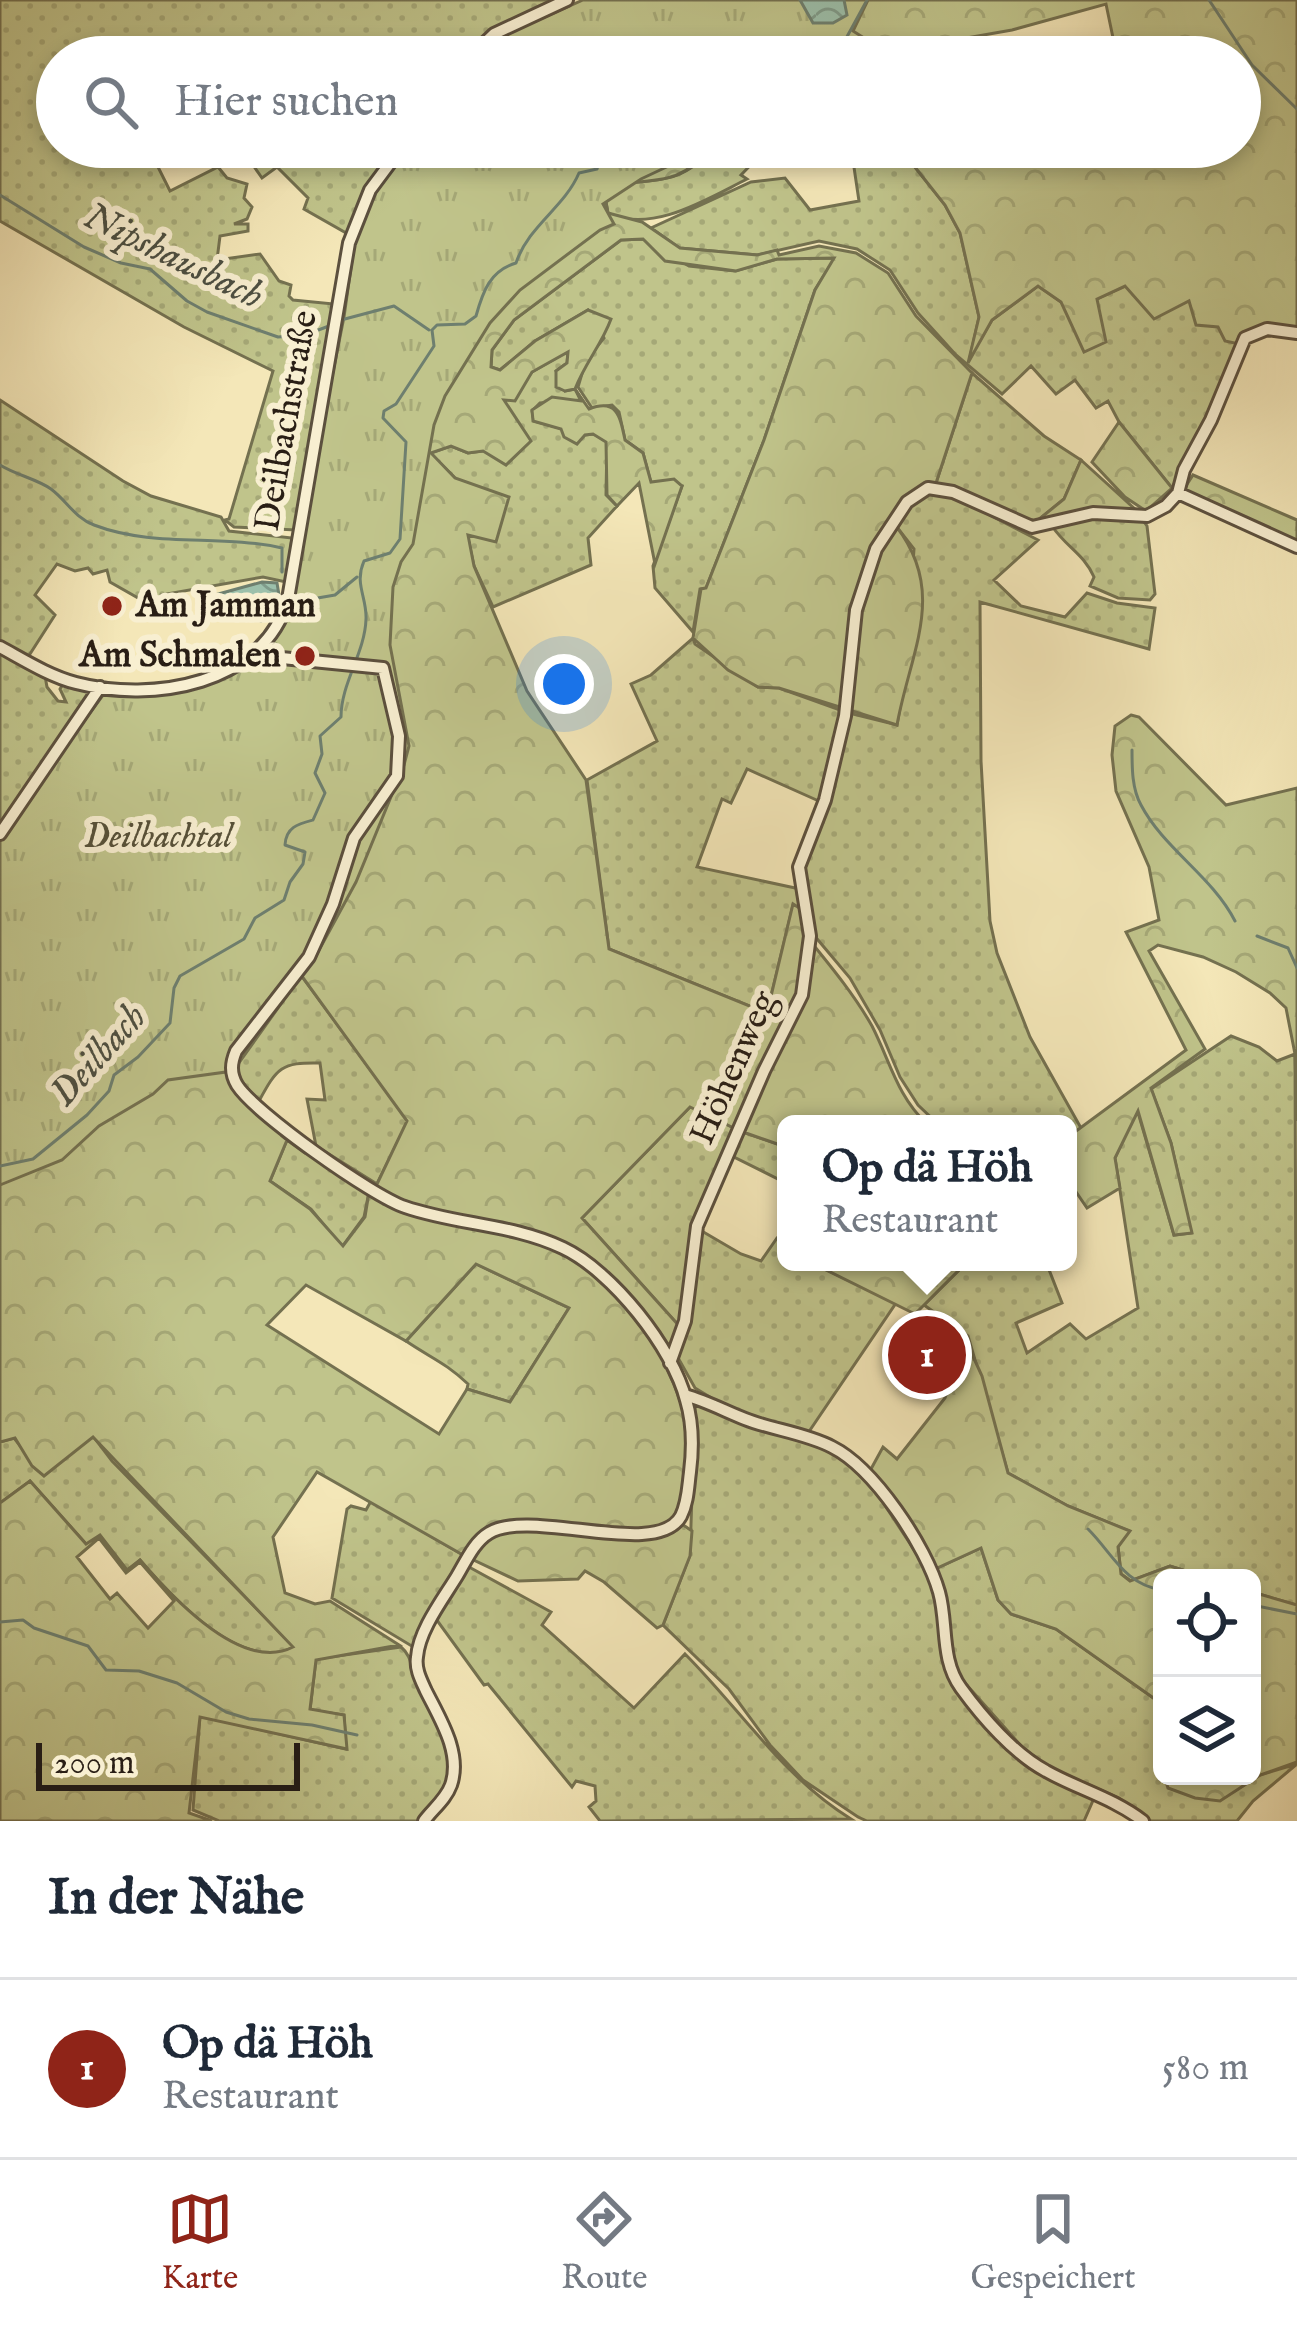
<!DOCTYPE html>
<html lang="de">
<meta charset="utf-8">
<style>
:root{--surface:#fff;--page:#f6f6f7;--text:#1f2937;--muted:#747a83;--line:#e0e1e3;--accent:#8f2418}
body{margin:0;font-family:"IM FELL English",serif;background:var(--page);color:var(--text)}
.controls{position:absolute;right:36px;bottom:36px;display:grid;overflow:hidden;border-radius:18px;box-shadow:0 6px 18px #0003}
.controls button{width:108px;height:108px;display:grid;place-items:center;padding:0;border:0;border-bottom:3px solid var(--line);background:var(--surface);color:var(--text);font:60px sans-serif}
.scale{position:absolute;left:36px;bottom:30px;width:264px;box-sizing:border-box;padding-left:12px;border:6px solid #291e15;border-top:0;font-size:33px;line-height:42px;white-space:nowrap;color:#291e15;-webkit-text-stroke:9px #f8efd1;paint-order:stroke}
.you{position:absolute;left:564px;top:684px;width:42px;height:42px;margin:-30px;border:9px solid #fff;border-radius:50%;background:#1a73e8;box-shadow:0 0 0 18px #1a73e833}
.badge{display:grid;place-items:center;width:78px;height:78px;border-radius:50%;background:var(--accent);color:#fff;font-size:39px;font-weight:700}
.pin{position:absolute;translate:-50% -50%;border:6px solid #fff;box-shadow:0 3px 12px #0006}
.popup{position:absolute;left:777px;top:1115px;width:300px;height:156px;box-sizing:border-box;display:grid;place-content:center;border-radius:18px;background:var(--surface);filter:drop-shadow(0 3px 9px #0005);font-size:39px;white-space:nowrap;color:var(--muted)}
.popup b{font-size:45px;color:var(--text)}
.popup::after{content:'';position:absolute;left:50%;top:100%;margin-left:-24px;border:24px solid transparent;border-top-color:var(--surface)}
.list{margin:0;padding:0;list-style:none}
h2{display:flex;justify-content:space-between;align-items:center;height:156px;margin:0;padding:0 48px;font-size:51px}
h2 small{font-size:39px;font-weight:400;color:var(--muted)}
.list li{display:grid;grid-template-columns:78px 1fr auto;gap:36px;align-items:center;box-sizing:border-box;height:180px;padding:0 48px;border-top:3px solid var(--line)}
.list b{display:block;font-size:45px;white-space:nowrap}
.list p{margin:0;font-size:39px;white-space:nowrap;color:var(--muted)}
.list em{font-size:39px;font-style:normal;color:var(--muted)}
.icon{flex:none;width:66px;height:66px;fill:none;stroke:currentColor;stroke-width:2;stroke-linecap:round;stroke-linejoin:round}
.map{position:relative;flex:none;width:1297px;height:1821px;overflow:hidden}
.search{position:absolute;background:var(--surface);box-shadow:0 6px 18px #0003;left:36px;right:36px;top:36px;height:132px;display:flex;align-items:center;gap:30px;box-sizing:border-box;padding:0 42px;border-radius:66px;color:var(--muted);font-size:45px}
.sheet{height:336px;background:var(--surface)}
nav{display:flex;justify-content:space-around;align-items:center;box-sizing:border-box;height:168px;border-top:3px solid var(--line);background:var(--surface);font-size:33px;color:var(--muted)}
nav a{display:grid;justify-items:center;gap:6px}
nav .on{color:var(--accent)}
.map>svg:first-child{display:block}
.grass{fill:url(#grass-dots);stroke:#747150;stroke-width:3}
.forest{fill:url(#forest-crowns);stroke:#747150;stroke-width:3;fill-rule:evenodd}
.park{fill:url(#park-tufts);stroke:#747150;stroke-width:3}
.water{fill:url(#water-waves);stroke:#6e7f6f;stroke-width:3}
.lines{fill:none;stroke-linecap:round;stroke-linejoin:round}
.stream{stroke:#6e7f6f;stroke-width:3}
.street-casing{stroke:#5c503e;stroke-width:16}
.street{stroke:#f8efd1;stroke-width:10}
.poi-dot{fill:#8f2418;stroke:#f8efd1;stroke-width:4.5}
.labels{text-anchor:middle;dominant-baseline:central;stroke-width:12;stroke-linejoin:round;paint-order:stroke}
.street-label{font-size:36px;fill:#291e15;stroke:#f8efd1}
.poi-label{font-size:36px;font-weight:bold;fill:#291e15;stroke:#f8efd1;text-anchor:start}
.park-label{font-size:36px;font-style:italic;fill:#565038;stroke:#f8efd1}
.water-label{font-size:39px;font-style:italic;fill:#4c4f42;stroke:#f8efd1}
</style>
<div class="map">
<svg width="1297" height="1821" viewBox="0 0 1297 1821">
<defs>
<pattern id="grass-dots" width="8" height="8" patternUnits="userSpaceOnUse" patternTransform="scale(3)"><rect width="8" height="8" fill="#c0c48b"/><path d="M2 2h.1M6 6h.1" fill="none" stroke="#a5a877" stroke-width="1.8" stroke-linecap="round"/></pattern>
<pattern id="forest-crowns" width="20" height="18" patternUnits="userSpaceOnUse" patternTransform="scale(3)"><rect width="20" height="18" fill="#c0c48b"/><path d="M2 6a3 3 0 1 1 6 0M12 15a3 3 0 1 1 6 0" fill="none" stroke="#a5a877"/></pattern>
<pattern id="park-tufts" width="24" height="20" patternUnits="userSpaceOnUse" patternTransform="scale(3)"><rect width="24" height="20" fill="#c0c48b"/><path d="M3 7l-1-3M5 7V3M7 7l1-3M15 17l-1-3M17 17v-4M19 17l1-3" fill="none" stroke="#a5a877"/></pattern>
<pattern id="water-waves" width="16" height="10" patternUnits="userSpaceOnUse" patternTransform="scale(3)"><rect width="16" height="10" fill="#9cc0ab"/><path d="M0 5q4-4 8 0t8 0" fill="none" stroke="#7f9b8a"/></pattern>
</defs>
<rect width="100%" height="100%" fill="#f4e7b8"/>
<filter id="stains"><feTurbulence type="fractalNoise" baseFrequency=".00167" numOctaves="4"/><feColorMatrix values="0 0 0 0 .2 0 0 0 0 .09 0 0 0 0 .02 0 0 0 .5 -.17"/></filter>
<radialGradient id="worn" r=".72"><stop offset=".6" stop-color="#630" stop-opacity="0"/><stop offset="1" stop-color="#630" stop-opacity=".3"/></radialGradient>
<path class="grass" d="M 0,0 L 559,0 L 466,57 L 57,57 L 57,147 L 189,147 L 156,163 L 170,191 L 218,167 L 227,178 L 247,184 L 244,198 L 252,207 L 247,219 L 234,224 L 248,224 L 248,231 L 220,236 L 217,260 L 260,254 L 279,281 L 291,285 L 289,296 L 293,300 L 334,304 L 296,530 L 234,527 L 225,520 L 229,519 L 273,371 L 184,327 L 0,221 Z
M 227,147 L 398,147 L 361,197 L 348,234 L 304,209 L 308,198 L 277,167 L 262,178 L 246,155 Z
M 712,147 L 768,147 L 741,175 L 747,179 C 707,199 652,234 608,213 L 603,186 C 648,178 682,188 712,147 Z
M 851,147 L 903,147 L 858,151 L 857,163 L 911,162 L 945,205 L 960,233 L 979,317 L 970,357 L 992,320 L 1038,286 L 1061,302 L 1097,299 L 1126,286 L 1189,300 L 1239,344 L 1221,390 L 1172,488 L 1119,422 L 1108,401 L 1096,408 L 1075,380 L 1056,394 L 1031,366 L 1002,394 L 956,355 L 918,313 L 890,270 L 857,249 L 819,241 L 758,255 L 679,248 L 651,228 L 751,182 L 785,178 L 810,210 L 859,201 Z
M 643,239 L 689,266 L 735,271 L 777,259 L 835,258 L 815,290 L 764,440 L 706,588 L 700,589 L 693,632 L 655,588 L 653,566 L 682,486 L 651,483 L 643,453 L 625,440 L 619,412 L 612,405 L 592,408 L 578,387 L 586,360 L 604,338 L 588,310 L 535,341 L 500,370 L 491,367 L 492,350 L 514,320 L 621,240 Z
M 568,351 L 567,363 L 556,371 L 565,391 L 575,389 L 582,400 L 540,403 L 532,411 L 534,421 L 585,435 L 594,434 L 607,442 L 606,495 L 617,506 L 588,538 L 591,565 L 493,607 L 474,566 L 455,478 L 430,453 L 451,446 L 468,453 L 483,451 L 503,400 L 516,392 L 532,372 Z
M 972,373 L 1044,436 L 1081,460 L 1064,499 L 1032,525 L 936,483 Z
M 0,400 L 123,481 L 151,496 L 221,517 L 229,531 L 292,538 L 286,582 L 263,577 L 161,595 L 156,615 L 138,598 L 110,582 L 107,570 L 93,574 L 88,568 L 75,571 L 57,564 L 35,595 L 55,615 L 28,657 L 0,642 Z
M 926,492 L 947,493 L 1038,540 L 994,580 L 1021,606 L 1065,617 L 1087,593 L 1117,603 L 1155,608 L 1149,649 L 980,602 L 981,761 L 990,921 L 997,953 L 1030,1037 L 1081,1128 L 1068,1137 L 1068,1124 L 938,1124 L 918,1105 L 900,1077 L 880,1030 L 850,978 L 813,934 L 803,872 L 849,713 L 897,725 L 904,686 L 914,549 L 896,526 L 909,504 Z
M 1093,515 L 1140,516 L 1147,526 L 1155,594 L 1150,600 L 1118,598 L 1090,586 L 1094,577 C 1084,554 1066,547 1052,526 Z
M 693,638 L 695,644 L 758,687 L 779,688 L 843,711 L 821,802 L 747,769 L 731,803 L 722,799 L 697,867 L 800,889 L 804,911 L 793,905 L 767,1013 L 609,949 L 587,780 L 657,741 L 631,684 L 651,675 Z
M 0,651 L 45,676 L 47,687 L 58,701 L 66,702 L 60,689 L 63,684 L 90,688 L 93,693 L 79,723 L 107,692 L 85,726 L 71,738 L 0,830 Z
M 301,975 L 408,1121 L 377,1184 L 316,1146 L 307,1099 L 325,1100 L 320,1063 C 281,1062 277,1068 259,1101 C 245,1086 233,1077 238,1055 Z
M 1231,1036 L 1259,1047 L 1277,1061 L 1295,1054 L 1297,1605 L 1252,1592 L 1252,1578 L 1209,1578 L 1170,1566 L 1131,1581 L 1121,1574 L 1118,1546 L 1129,1531 L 1068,1506 L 1008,1473 L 968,1336 L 924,1305 L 967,1262 L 1046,1262 L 1062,1303 L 1016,1323 L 1027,1353 L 1070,1324 L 1086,1339 L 1138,1308 L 1115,1158 L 1137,1109 L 1174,1235 L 1191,1233 L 1171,1143 L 1151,1089 Z
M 691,1106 L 738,1130 L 708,1193 L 681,1328 L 582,1218 Z
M 743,1132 L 786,1147 L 786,1183 L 732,1156 Z
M 287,1140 L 305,1153 L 314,1153 L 369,1192 L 364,1217 L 342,1247 L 311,1209 L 270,1181 Z
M 700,1230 L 741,1254 L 761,1261 L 777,1238 L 786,1241 L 786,1262 L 810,1262 L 896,1303 L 808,1433 L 728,1408 L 695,1388 L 677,1356 Z
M 476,1264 L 569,1308 L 510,1402 L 467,1389 L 468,1384 C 446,1363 431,1358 406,1341 Z
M 695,1402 L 836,1453 L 865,1475 L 928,1571 L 938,1597 L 949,1675 L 1014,1752 L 1095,1796 L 1084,1821 L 867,1821 L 858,1817 L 803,1780 L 770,1745 L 729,1689 L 663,1625 L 690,1555 Z
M 93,1436 L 112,1461 L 294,1647 C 241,1674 171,1596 140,1560 L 127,1571 L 100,1536 L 87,1545 L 30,1481 L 0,1503 L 0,1442 L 14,1438 L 22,1448 Z
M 371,1501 L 463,1555 L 415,1648 L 332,1598 L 347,1509 L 351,1506 L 366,1510 Z
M 981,1548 L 998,1600 L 1011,1614 L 1056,1629 L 1162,1704 L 1162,1754 L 1158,1758 L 1169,1788 L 1220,1800 L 1260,1775 L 1297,1764 L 1253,1801 L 1237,1821 L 1151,1821 L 1119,1798 L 1046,1766 L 1022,1747 L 956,1673 L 935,1569 Z
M 469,1567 L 551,1612 L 542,1625 L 634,1708 L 685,1654 C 741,1710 783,1777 851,1819 L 600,1821 L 589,1807 L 596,1801 L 595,1786 L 576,1781 L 572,1787 L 488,1684 L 484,1685 L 436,1619 Z
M 401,1647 C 412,1656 411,1668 417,1681 C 431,1711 465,1756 445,1790 C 439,1801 428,1811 420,1821 L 219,1821 L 193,1810 L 200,1716 L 346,1749 L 344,1715 L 310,1710 L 316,1659 Z"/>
<path class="forest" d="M 850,0 L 1297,0 L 1297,331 L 1263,326 L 1239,344 L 1225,341 L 1218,327 L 1196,325 L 1189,301 L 1154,319 L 1125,286 L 1097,299 L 1106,342 L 1084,352 L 1061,302 L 1038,286 L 992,320 L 968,363 L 979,317 L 960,233 L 945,205 L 911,162 L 857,164 L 857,151 L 903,147 L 1240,147 L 1240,57 L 1117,57 L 1106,4 L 1012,30 L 955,40 L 956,57 L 876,57 L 857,43 L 759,57 Z
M 593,147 L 711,147 C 681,188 649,178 603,186 L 608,213 L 642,222 L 680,248 L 757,255 L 777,250 L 779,255 L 819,246 L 856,253 L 888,273 L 916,316 L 972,373 L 936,483 C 909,486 902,502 896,526 C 948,593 910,652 897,725 L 779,688 L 758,687 L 728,670 L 693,638 L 701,589 L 706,588 L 764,440 L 815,290 L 834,258 L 777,259 L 736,271 L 665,261 L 643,239 L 621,240 L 514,320 L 492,350 L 491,367 L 500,370 L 535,341 L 588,310 L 611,319 C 602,344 585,363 575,389 L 589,409 C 617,398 620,416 625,440 L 643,453 L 651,482 L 674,479 L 682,486 L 655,564 L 639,483 L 617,506 L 607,495 L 606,442 L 593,434 L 585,435 L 577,444 L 564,437 L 561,429 L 533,421 L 532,410 L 552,397 L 581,401 L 575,389 L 565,391 L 556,387 L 556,371 L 567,363 L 568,352 L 532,372 L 515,401 L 504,400 L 531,441 L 506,465 L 483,451 L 468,453 L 451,446 L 431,453 L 455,478 L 509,497 L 496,542 L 468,535 L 474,566 L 527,691 L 586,780 L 609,949 L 767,1013 L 793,904 L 804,911 C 816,989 769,1061 738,1130 L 690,1107 L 582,1218 L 681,1328 L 666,1367 C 688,1410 703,1474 673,1518 L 692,1531 L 690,1556 L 663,1625 L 657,1628 L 604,1582 L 585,1571 L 578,1579 L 518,1581 L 463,1555 L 317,1472 L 273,1537 L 285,1593 L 315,1604 L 330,1601 L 399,1645 L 316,1660 L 310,1709 L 344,1715 L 347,1749 L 200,1717 L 189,1813 L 212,1821 L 0,1821 L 0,1503 L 30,1481 L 86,1544 L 100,1535 L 127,1570 L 140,1560 C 170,1595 241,1674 293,1647 L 93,1437 L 44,1476 L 32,1466 L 15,1438 L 0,1442 L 0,1157 L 403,455 ZM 301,975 L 407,1121 L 377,1184 L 369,1192 L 365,1217 L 343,1246 L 310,1209 L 270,1181 L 287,1140 L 282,1136 L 285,1131 L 236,1083 L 234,1050 ZM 476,1264 L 569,1308 L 510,1402 L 467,1389 L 439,1434 L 267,1325 L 306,1285 L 406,1341 ZM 99,1538 L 126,1573 L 140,1562 L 174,1601 L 148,1628 L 117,1593 L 110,1599 L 77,1557 Z
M 1119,422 L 1172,488 L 1146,511 L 1125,497 L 1092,462 Z
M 1081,460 L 1136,510 L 1093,511 L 1032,525 L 1064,499 Z
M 1193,475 L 1297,520 L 1297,545 L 1193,496 L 1184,489 Z
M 1131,715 L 1139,717 L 1226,805 L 1297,788 L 1297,1121 L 1295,1054 L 1286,1008 L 1270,993 L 1236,972 L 1203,957 L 1158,945 L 1149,951 L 1205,1049 L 1151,1088 L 1171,1143 L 1192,1233 L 1174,1235 L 1138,1111 L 1115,1158 L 1120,1188 L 1087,1208 L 1068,1180 L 1068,1137 L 1186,1050 L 1126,932 L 1159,920 L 1149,867 L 1116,791 L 1112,755 L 1115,726 Z
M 811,942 C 833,969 855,996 872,1026 C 890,1061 897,1096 927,1124 L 786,1124 L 786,1147 L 743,1132 L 804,995 Z
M 810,1262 L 967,1262 L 915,1314 Z
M 957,1347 L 971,1352 L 982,1376 L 1008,1473 L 1068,1506 L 1130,1531 L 1118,1547 L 1121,1574 L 1130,1581 L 1170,1566 L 1209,1578 L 1162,1578 L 1162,1704 L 1056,1629 L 1011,1614 L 998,1600 L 981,1548 L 935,1569 L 871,1469 L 883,1447 L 897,1459 L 945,1398 L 958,1358 Z
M 1252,1592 L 1297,1605 L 1297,1762 L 1260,1775 L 1220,1801 L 1195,1798 L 1168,1788 L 1164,1776 L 1252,1776 Z"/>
<path class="park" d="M 583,0 L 868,0 L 853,31 L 883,50 L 851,57 L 477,57 L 509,33 Z
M 409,147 L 709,147 L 641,179 L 603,204 L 614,224 L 600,230 L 520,290 L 490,323 L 445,396 L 434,425 L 413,544 L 401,562 L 393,587 L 390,645 L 409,746 L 404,765 L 356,882 L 318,952 L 233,1071 L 168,1080 L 153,1094 L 99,1126 L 62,1160 L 0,1185 L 0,835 L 106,691 C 176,687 239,692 282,626 L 344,317 L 354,246 L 369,201 Z"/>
<path class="water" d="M 800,0 L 844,0 L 847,15 L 833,23 L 813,23 Z
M 262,582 L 277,583 L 279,595 L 273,614 L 261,621 L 217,609 L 207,597 Z"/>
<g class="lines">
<path class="stream" d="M 1209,0 L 1252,65 L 1297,109
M 781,57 L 843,44 L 867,0
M 0,195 L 84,247 L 121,263 L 150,269 L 187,301 L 207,312 L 278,337 L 305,335 L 329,326
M 341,320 L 394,306 L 429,330
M 0,465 C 16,475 37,479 51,489 C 67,501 75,518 94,525 C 154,548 221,534 282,548 L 282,572
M 306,600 L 335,595 L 357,577
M 1132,750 C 1132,768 1132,789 1141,805 C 1164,849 1212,876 1235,921
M 1257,936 L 1288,948 L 1297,968
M 0,1166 L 33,1159 L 87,1115 L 109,1091 L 114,1075 L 138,1057 L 170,1023 L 174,988 L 180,976 L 244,939 L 255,918 L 284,900 L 290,882 L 303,864 L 305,852 L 285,845 C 286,827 298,824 313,820 L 325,793 L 315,773 L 322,754 L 320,736 L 341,717 C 341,683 365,653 366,619 C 367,597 354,584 364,561 L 390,553 L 400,539 L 406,442 L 383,418 L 384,411 L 396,404 L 434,346 L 432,330 L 437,325 L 465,324 L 476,316 C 483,291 490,271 516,263 C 529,225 564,208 579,173 L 597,169 L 601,156 L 610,157 L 622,151 L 638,155 L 652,152 L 653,147
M 1088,1529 C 1113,1554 1124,1584 1162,1590
M 1252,1605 L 1297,1614
M 0,1622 L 23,1620 L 34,1628 L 88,1646 L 106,1670 L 139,1671 L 177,1683 L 226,1712 L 249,1719 L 312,1725 L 357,1735"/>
<g class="street-casing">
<path id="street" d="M 470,57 L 494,34 L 567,0
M 1178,493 L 1297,547
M 0,647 C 24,660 49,676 76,683 C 152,703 264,685 288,599 L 349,243 L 370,190 L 402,147
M 252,655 L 383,668 L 399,736 L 397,776 L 354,838 L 333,904 L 309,957 L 236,1051 C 231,1063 230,1073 237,1085 C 255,1113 372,1196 405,1207 C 457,1225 513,1224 563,1248 C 612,1271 673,1348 686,1400 C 693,1423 693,1448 690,1472 C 688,1487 688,1502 681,1516 C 657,1560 531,1507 489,1533 C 474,1542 466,1561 457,1576 C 443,1599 419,1630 417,1657 C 415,1669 421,1680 426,1691 C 440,1719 462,1753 451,1785 C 446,1799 433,1809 424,1821
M 0,834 L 100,687
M 670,1363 L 685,1321 L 697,1226 L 764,1071 L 802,995 L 810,936 L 799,867 L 825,800 L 845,716 L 856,610 L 876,549 L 907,502 L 928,488 L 953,492 L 1032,527 L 1093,513 L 1147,516 L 1166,506 L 1178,493 L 1184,470 L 1211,420 L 1245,338 L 1267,329 L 1297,333
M 685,1395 C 706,1401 725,1411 745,1419 C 773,1430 805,1433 832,1447 C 874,1468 926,1546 939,1592 C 948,1624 940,1659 961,1688 C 982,1717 1014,1754 1046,1771 C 1078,1789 1113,1798 1143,1821"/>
</g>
<use href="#street" class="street"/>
</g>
<g class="poi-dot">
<circle cx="112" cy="606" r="12"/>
<circle cx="305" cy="656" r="12"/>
</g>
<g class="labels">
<g class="street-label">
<text transform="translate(287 421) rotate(-80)">Deilbachstraße</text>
<text transform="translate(734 1068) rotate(-66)">Höhenweg</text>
</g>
<g class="poi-label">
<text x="136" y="606">Am Jamman</text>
<text x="281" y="656" text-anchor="end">Am Schmalen</text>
</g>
<g class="park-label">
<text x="158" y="837">Deilbachtal</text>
</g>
<g class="water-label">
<text transform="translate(173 257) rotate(26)">Nipshausbach</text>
<text transform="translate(99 1056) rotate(-48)">Deilbach</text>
</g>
</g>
<rect width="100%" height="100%" filter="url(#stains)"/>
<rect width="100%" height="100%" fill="url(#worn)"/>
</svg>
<div class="controls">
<button><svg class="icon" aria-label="locate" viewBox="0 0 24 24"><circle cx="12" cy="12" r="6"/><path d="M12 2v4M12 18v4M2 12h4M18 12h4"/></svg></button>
<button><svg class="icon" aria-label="layers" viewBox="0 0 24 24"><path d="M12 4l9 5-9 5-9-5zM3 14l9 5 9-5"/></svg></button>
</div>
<div class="scale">200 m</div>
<div class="you"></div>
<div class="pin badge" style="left:927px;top:1355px">1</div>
<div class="popup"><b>Op dä Höh</b>Restaurant</div>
<div class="search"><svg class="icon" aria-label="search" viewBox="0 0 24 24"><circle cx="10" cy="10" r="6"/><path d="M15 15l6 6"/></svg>Hier suchen</div>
</div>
<section class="sheet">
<h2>In der Nähe<small></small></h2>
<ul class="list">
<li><span class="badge">1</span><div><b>Op dä Höh</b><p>Restaurant</p></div><em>580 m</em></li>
</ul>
</section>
<nav>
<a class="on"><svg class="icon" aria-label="map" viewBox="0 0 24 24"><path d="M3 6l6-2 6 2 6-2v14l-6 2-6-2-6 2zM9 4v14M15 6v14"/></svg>Karte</a>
<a><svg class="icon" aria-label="directions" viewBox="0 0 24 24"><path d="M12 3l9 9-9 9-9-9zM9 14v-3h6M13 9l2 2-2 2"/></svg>Route</a>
<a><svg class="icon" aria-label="saved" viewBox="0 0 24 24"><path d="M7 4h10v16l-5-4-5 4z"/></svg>Gespeichert</a>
</nav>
